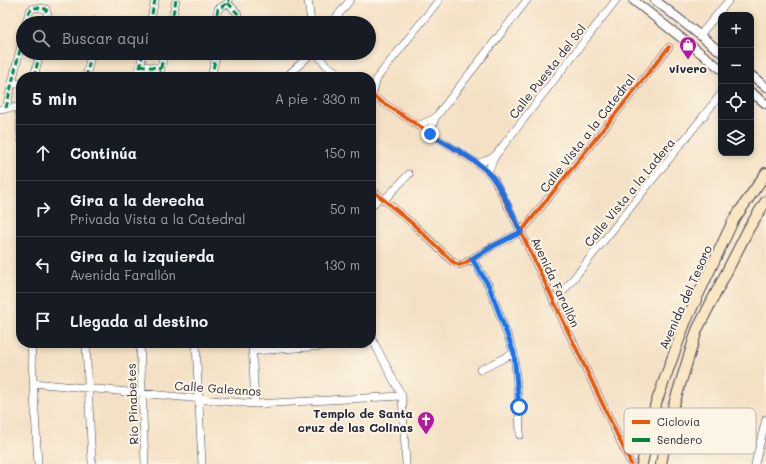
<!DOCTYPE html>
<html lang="es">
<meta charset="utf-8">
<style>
:root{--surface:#171b24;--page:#20242c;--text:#f1f3f6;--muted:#9ea1a6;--line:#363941}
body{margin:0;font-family:Mali,sans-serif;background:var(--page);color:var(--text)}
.controls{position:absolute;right:12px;top:12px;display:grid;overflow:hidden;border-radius:8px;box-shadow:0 2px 6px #0003}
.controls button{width:36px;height:36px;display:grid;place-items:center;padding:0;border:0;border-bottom:1px solid var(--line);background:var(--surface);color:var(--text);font:20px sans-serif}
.stop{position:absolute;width:12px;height:12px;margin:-9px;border:3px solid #1a73e8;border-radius:50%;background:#fff}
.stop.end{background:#1a73e8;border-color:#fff;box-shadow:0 1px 4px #0008}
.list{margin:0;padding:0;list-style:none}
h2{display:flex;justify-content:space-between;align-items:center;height:52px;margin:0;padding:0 16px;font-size:17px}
h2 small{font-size:13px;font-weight:400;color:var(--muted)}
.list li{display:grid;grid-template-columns:26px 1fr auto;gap:12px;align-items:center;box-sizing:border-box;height:56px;padding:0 16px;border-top:1px solid var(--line)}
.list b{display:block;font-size:15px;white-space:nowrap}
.list p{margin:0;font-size:13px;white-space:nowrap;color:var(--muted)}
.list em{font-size:13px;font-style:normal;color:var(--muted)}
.icon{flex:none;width:22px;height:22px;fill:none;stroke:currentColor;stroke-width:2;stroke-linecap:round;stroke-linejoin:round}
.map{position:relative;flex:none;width:766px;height:464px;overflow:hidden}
.search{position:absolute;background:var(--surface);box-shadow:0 2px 6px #0003;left:16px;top:16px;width:360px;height:44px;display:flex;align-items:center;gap:10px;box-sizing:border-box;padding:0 14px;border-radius:22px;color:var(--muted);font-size:15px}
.panel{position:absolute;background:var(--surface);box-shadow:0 2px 6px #0003;left:16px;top:72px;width:360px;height:276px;border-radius:16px}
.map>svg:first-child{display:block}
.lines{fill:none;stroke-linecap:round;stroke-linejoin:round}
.minor-casing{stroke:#423f50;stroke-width:8}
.tertiary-casing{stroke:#423f50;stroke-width:10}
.secondary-casing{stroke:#423f50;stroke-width:12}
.minor{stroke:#fff;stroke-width:7}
.tertiary{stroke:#fff;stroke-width:8}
.secondary{stroke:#f9e7c3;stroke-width:10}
.quiet{stroke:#00873e;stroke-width:3;stroke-dasharray:6 3;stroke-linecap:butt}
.cycleway-casing{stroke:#fcf5e5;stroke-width:6}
.cycleway{stroke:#e8590c;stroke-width:4}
.route{stroke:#1a73e8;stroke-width:5}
.labels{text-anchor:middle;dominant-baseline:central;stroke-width:4;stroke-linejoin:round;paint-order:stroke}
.poi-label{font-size:12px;font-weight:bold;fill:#22223b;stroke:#fcf5e5}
.street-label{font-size:12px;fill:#22223b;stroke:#fcf5e5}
.key{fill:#fcf5e5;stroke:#bbb6b2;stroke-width:1}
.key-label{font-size:11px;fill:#22223b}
</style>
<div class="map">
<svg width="766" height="464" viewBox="0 0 766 464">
<rect width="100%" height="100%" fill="#fcf5e5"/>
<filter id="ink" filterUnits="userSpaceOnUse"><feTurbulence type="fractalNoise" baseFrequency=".025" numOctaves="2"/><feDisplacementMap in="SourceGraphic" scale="8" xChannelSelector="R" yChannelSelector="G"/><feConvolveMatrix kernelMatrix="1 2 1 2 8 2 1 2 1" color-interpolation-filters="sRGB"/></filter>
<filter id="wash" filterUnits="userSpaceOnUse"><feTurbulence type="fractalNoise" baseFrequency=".012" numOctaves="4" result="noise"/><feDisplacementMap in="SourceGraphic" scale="16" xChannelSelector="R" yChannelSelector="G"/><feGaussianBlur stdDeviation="0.9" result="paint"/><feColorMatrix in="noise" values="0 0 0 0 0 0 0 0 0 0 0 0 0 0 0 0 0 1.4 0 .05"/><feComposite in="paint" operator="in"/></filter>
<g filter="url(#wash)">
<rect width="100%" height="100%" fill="#f4e1c5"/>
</g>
<g filter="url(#ink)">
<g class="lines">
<g class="minor-casing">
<path id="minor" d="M 308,0 L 311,23
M 228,3 L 238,14 L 236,23
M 26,23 C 30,8 30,6 46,9 L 48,16 L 47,23
M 90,23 L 94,21 L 103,23
M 150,23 L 155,0
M 171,23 L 176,0
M 215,23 L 218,9 L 228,3 L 229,0
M 332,23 L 350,0
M 700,35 L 729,0
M 316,53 L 326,65 L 344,77
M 140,65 L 161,69
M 34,77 L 40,53
M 86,77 L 91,55
M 138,77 L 143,53
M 159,77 L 164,53
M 211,77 L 217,53
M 286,77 L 312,53
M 12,82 L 21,84
M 371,95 L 478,164 L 488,172 L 494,179 L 521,232 L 631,464
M 372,96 L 377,78 L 439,0
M 19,107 L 21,139
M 6,108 L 23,37
M 0,109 L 21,107
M 418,126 L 435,118
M 430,134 L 435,118 L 527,0
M 478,164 L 495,156
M 488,172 L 495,156 L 616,0
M 371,189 L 414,225 L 453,262 L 459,265 L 465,263 L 493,246 L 521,232 L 669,47
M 384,200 L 409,174
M 371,207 L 380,196
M 472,259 L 489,286 L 514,353 L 519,407 L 520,435
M 554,303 L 721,94
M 371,337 L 402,396 L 406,464
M 31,343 L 38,464
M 86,343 L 92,464
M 140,343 L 145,464
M 196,343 L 202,464
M 252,343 L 255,404
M 253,351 L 369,343
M 480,370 L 514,353
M 33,383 L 255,404 L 402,396
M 755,464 L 766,419"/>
</g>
<g class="tertiary-casing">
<path id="tertiary" d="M 633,0 L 721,69
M 655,0 L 721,52
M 751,75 L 766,87
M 751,92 L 766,104"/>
</g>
<g class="secondary-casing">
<path id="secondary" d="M 642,464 L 655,406 L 685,323 L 733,221 L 766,173
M 661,464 L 671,414 L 697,330 L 749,228 L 766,201"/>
</g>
<use href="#minor" class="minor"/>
<use href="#tertiary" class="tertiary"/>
<use href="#secondary" class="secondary"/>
<path class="quiet" d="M 228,3 L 238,14 L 236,23
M 26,23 C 30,8 30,6 46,9 L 48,16 L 47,23
M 90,23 L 94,21 L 103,23
M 150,23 L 155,0
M 171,23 L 176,0
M 215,23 L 218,9 L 228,3 L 229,0
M 140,65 L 161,69
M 34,77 L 40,53
M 86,77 L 91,55
M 138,77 L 143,53
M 159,77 L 164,53
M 211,77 L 217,53
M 6,108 L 23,37"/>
<g class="cycleway-casing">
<path id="cycleway" d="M 371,95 L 478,164 L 488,172 L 494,179 L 521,232 L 631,464
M 371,189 L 414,225 L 453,262 L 459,265 L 465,263 L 493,246 L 521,232 L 669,47"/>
</g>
<use href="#cycleway" class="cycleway"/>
</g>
</g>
<g class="lines" filter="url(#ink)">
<path class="route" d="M 430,134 C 447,144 476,159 489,173 C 502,187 513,215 521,232 L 493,246 L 472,259 L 489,286 L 514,353 L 519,407"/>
</g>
<defs>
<g id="shop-pin" transform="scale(0.9)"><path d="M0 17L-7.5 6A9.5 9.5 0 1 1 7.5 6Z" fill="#b5179e" stroke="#fcf5e5"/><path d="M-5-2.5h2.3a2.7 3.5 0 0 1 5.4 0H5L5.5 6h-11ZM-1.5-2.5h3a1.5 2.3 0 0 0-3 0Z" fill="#fff"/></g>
<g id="church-pin" transform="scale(0.9)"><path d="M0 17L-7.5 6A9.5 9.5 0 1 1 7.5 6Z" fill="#b5179e" stroke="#fcf5e5"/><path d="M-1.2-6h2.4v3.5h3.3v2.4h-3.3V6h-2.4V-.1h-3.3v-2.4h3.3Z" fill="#fff"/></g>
</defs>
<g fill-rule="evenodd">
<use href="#shop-pin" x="688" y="45"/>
<use href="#church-pin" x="426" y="420"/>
</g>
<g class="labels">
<g class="poi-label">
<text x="688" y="68">vivero</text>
<text x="413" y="413" text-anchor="end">Templo de Santa<tspan x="413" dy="14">cruz de las Colinas</tspan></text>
</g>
<g class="street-label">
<text transform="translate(547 71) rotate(-52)">Calle Puesta del Sol</text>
<text transform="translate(587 133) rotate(-52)">Calle Vista a la Catedral</text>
<text transform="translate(629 192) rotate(-51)">Calle Vista a la Ladera</text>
<text transform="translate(556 282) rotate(65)">Avenida Farallón</text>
<text transform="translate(685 297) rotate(-66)">Avenida del Tesoro</text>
<text transform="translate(218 388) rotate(4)">Calle Galeanos</text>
<text transform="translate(132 404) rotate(-92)">Río Pinabetes</text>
</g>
</g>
<rect x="624" y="408" width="132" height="46" rx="6" class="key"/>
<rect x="632" y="420" width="18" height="4" fill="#e8590c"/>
<rect x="632" y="438" width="18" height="4" fill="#00873e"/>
<g class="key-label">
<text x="657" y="426">Ciclovía</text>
<text x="657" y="444">Sendero</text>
</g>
</svg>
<div class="controls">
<button>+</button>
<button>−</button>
<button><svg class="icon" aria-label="locate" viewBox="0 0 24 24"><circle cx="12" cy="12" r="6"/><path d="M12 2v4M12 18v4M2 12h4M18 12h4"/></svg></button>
<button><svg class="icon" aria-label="layers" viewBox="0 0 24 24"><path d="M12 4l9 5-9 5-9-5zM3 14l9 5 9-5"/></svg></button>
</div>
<div class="stop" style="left:519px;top:407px"></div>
<div class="stop end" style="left:430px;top:134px"></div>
<div class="search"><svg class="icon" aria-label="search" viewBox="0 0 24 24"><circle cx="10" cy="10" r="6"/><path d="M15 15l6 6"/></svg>Buscar aquí</div>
<section class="panel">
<h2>5 min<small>A pie · 330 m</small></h2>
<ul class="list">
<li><svg class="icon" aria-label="ahead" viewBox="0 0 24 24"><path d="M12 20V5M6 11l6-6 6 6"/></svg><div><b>Continúa</b></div><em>150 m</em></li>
<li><svg class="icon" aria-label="right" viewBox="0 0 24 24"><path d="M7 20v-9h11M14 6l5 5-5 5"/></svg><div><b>Gira a la derecha</b><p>Privada Vista a la Catedral</p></div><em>50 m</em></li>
<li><svg class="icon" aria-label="left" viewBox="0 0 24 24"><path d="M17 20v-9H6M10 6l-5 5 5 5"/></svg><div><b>Gira a la izquierda</b><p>Avenida Farallón</p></div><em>130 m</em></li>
<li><svg class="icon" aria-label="arrive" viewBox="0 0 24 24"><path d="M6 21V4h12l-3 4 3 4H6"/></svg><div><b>Llegada al destino</b></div></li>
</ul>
</section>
</div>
